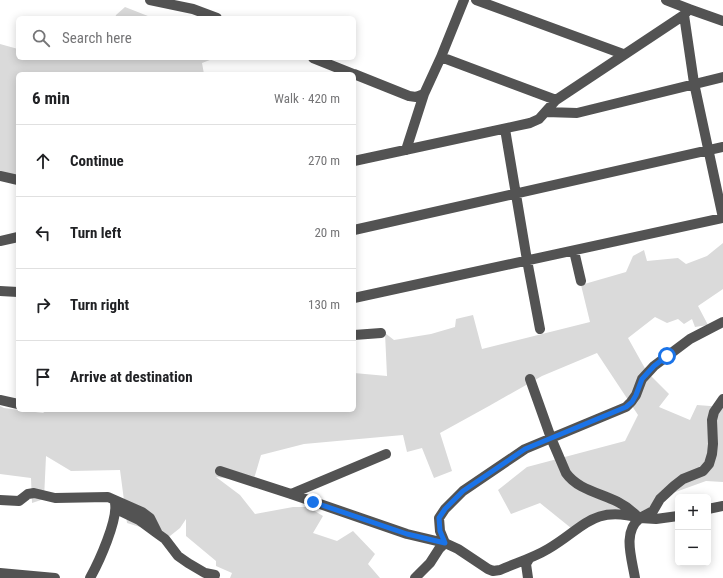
<!DOCTYPE html>
<meta charset="utf-8">
<style>
:root{--surface:#fff;--page:#f2f2f2;--text:#202124;--muted:#757577;--line:#e0e0e0}
body{margin:0;font-family:"Roboto Condensed",sans-serif;background:var(--page);color:var(--text)}
.controls{position:absolute;right:12px;bottom:12px;display:grid;overflow:hidden;border-radius:6px;box-shadow:0 2px 10px #0003}
.controls button{width:36px;height:36px;display:grid;place-items:center;padding:0;border:0;border-bottom:1px solid var(--line);background:var(--surface);color:var(--text);font:20px sans-serif}
.stop{position:absolute;width:12px;height:12px;margin:-9px;border:3px solid #1a73e8;border-radius:50%;background:#fff}
.stop.end{background:#1a73e8;border-color:#fff;box-shadow:0 1px 4px #0008}
.list{margin:0;padding:0;list-style:none}
h2{display:flex;justify-content:space-between;align-items:center;height:52px;margin:0;padding:0 16px;font-size:17px}
h2 small{font-size:13px;font-weight:400;color:var(--muted)}
.list li{display:grid;grid-template-columns:26px 1fr auto;gap:12px;align-items:center;box-sizing:border-box;height:72px;padding:0 16px;border-top:1px solid var(--line)}
.list b{display:block;font-size:15px;white-space:nowrap}
.list em{font-size:13px;font-style:normal;color:var(--muted)}
.icon{flex:none;width:22px;height:22px;fill:none;stroke:currentColor;stroke-width:2;stroke-linecap:round;stroke-linejoin:round}
.map{position:relative;flex:none;width:723px;height:578px;overflow:hidden}
.search{position:absolute;background:var(--surface);box-shadow:0 2px 10px #0003;left:16px;top:16px;width:340px;height:44px;display:flex;align-items:center;gap:10px;box-sizing:border-box;padding:0 14px;border-radius:6px;color:var(--muted);font-size:15px}
.panel{position:absolute;background:var(--surface);box-shadow:0 2px 10px #0003;left:16px;top:72px;width:340px;height:340px;border-radius:6px}
.map>svg:first-child{display:block}
.green{fill:#dadada}
.lines{fill:none;stroke-linecap:round;stroke-linejoin:round}
.minor{stroke:#535353;stroke-width:10}
.route{stroke:#1a73e8;stroke-width:5}
</style>
<div class="map">
<svg width="723" height="578" viewBox="0 0 723 578">
<rect width="100%" height="100%" fill="#fff"/>
<path class="green" d="M 125,7 L 153,18 L 115,18 L 116,15 Z
M 0,44 L 18,49 L 18,58 L 215,58 L 202,63 L 204,74 L 18,74 L 18,176 L 0,172 Z
M 723,243 L 723,289 L 698,306 L 708,325 L 695,327 L 692,319 L 684,324 L 678,319 L 667,323 L 655,317 L 628,338 L 647,372 L 669,394 L 659,407 L 690,420 L 697,405 L 723,407 L 723,482 L 706,481 L 656,499 L 640,518 L 626,508 L 603,511 L 571,528 L 540,503 L 511,514 L 498,490 L 527,467 L 625,441 L 638,415 L 597,353 L 542,376 L 489,406 L 440,433 L 452,471 L 434,478 L 422,448 L 407,452 L 403,435 L 304,444 L 261,455 L 253,482 L 216,477 L 240,495 L 255,514 L 293,507 L 308,507 L 323,516 L 313,533 L 337,541 L 353,531 L 375,554 L 368,564 L 380,578 L 230,578 L 232,573 L 216,566 L 216,561 L 186,536 L 186,519 L 180,528 L 170,536 L 127,523 L 120,470 L 71,471 L 46,456 L 44,499 L 32,503 L 31,478 L 0,474 L 0,406 L 4,408 L 43,413 L 47,410 L 354,410 L 354,373 L 387,376 L 385,333 L 394,340 L 431,334 L 455,327 L 456,319 L 473,315 L 482,349 L 590,322 L 581,285 L 626,272 L 633,256 L 644,250 L 647,261 L 678,258 L 686,264 L 707,256 Z"/>
<g class="lines">
<path class="minor" d="M 150,0 L 193,9 L 217,18
M 476,0 L 623,54
M 666,0 L 689,9
M 441,57 L 464,0
M 313,58 L 353,74
M 354,74 L 409,96 L 416,97 L 424,94 L 441,57 L 556,100 L 684,15 L 689,9 L 723,21
M 546,112 L 577,113 L 723,77
M 505,129 L 527,260 L 540,329
M 406,150 L 424,94
M 354,161 L 530,123 L 539,119 L 556,100
M 0,176 L 18,180
M 354,230 L 723,147
M 0,241 L 18,237
M 574,251 L 581,281
M 0,291 L 18,292
M 354,298 L 723,218 L 694,83 L 684,15
M 354,335 L 381,333
M 530,379 L 551,438 L 566,473 C 578,490 601,493 618,502 C 626,506 632,511 638,517
M 0,400 L 18,404
M 220,471 L 291,494 L 407,534 L 445,543 L 458,549 L 488,569 L 493,571 L 500,570 C 516,563 533,558 548,549 C 584,528 592,505 640,518 L 653,511 L 660,499 L 674,486 L 683,479 L 703,471 L 709,464 L 712,454 L 713,444 L 712,420 L 714,412 L 723,399
M 291,494 L 386,454
M 0,500 L 19,501 L 28,494 L 34,493 L 55,498 L 108,497 L 142,512 L 150,518 L 158,534
M 116,509 L 139,520 L 158,534 L 165,539 L 178,556 L 188,563 L 205,573 L 215,575 L 214,578
M 708,509 L 723,506
M 445,543 L 440,531 L 439,518 L 445,509 L 463,491 L 525,449 L 626,407 L 631,402 L 636,395 L 642,379 L 654,366 L 690,339 L 723,322
M 0,573 L 55,578
M 90,578 C 99,562 118,520 115,503
M 415,578 L 430,563 L 439,549 L 445,543
M 528,578 L 526,564 L 529,559
M 635,578 C 632,559 622,532 640,518 L 656,519 L 678,516"/>
</g>
<g class="lines">
<path class="route" d="M 313,502 L 407,534 L 445,543 L 440,531 L 439,518 L 445,509 L 463,491 L 525,449 L 626,407 L 632,402 L 636,395 L 642,379 L 654,366 L 667,356"/>
</g>
</svg>
<div class="controls">
<button>+</button>
<button>−</button>
</div>
<div class="stop" style="left:667px;top:356px"></div>
<div class="stop end" style="left:313px;top:502px"></div>
<div class="search"><svg class="icon" aria-label="search" viewBox="0 0 24 24"><circle cx="10" cy="10" r="6"/><path d="M15 15l6 6"/></svg>Search here</div>
<section class="panel">
<h2>6 min<small>Walk · 420 m</small></h2>
<ul class="list">
<li><svg class="icon" aria-label="ahead" viewBox="0 0 24 24"><path d="M12 20V5M6 11l6-6 6 6"/></svg><div><b>Continue</b></div><em>270 m</em></li>
<li><svg class="icon" aria-label="left" viewBox="0 0 24 24"><path d="M17 20v-9H6M10 6l-5 5 5 5"/></svg><div><b>Turn left</b></div><em>20 m</em></li>
<li><svg class="icon" aria-label="right" viewBox="0 0 24 24"><path d="M7 20v-9h11M14 6l5 5-5 5"/></svg><div><b>Turn right</b></div><em>130 m</em></li>
<li><svg class="icon" aria-label="arrive" viewBox="0 0 24 24"><path d="M6 21V4h12l-3 4 3 4H6"/></svg><div><b>Arrive at destination</b></div></li>
</ul>
</section>
</div>
